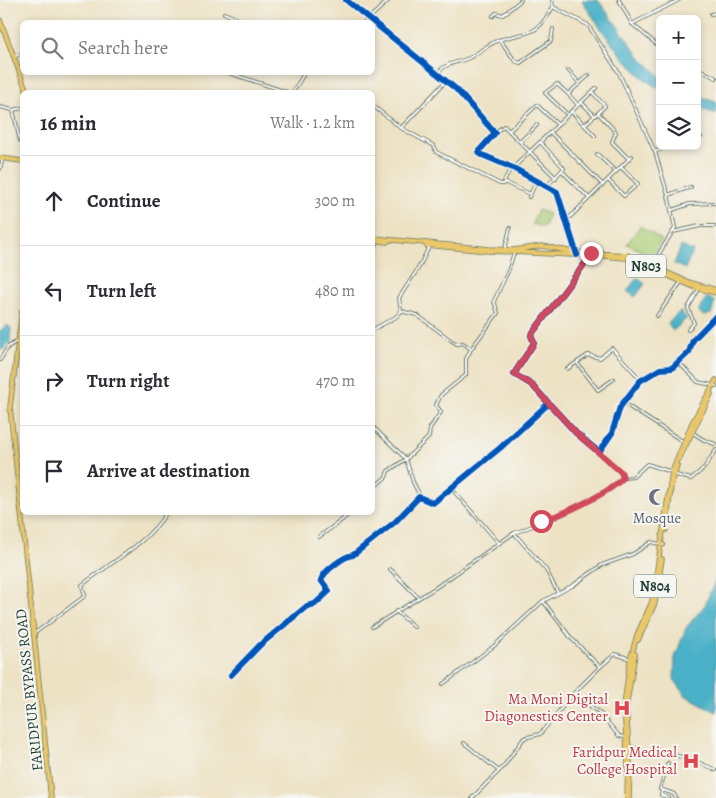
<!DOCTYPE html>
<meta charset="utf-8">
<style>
:root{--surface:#fff;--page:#f2f2f3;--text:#2b2b33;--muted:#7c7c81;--line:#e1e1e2}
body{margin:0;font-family:Alegreya,serif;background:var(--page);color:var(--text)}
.controls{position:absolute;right:15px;top:15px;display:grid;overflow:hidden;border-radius:8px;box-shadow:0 2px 8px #0003}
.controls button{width:45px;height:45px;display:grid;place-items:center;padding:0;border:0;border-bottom:1px solid var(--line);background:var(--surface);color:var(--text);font:25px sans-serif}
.stop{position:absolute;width:15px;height:15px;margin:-11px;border:4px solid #d1495b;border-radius:50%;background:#fff}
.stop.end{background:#d1495b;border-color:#fff;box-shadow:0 1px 5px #0008}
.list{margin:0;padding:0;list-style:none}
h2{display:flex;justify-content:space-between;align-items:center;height:65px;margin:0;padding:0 20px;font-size:21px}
h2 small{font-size:16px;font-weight:400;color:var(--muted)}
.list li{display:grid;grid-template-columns:32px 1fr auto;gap:15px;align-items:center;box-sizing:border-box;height:90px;padding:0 20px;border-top:1px solid var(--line)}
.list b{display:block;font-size:19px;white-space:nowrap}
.list em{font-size:16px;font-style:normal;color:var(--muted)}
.icon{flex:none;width:28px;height:28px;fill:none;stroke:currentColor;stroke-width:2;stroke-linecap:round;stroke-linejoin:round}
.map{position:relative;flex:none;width:716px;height:798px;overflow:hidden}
.search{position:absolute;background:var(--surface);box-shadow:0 2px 8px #0003;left:20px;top:20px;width:355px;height:55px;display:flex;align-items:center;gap:12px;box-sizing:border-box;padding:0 18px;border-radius:8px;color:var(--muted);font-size:19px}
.panel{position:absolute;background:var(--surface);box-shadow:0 2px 8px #0003;left:20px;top:90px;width:355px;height:425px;border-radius:8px}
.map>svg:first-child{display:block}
.green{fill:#acce77;stroke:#668656}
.water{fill:#48b0c7;stroke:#34767e}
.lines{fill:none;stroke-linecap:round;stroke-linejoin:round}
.minor-casing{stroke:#677766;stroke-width:4}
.trunk-casing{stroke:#677766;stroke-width:5.5}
.minor{stroke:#fff;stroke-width:2}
.trunk{stroke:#eac769;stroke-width:4}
.cycleway-casing{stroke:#f6f6f2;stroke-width:9}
.cycleway{stroke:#0057b8;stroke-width:6}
.route{stroke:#d1495b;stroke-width:6}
.labels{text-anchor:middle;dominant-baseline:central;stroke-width:4;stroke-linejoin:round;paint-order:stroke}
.shield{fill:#f6f6f2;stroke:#60746d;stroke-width:1}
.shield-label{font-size:14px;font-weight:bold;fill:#1f3d34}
.worship-label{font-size:15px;fill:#5b616d;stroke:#f6f6f2}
.street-label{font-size:15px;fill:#1f3d34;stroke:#f6f6f2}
.health-label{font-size:15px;fill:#be3a42;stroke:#f6f6f2;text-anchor:end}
</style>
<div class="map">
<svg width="716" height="798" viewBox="0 0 716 798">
<rect width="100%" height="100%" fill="#f6f6f2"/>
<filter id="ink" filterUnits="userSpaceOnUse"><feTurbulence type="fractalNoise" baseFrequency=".02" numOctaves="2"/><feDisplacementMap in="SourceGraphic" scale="10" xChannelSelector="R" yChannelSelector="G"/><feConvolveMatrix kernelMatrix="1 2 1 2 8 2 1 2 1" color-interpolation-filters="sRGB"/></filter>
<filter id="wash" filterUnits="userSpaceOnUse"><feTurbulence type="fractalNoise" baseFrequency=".0096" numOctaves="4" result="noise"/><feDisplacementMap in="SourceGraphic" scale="20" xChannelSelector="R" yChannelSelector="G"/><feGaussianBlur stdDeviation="1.12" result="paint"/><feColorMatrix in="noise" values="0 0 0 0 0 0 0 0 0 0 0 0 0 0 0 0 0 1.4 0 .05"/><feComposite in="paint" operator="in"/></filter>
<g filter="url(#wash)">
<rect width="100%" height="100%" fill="#ede2c4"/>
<path class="green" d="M 538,210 L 549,214 L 544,227 L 532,224 Z
M 640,226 L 662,240 L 652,256 L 627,244 Z"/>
<path class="water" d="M 582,0 L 598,0 L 641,58 L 660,76 L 660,89 C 632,76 598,26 582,0 Z
M 697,96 L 716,102 L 716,114 L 697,108 Z
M 681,246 L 693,251 L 685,269 L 674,264 Z
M 637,278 L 645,284 L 635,297 L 627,291 Z
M 707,297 L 715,302 L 711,314 L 704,316 L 698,311 Z
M 680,311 L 687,318 L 673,331 L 668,323 Z
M 7,325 L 11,328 L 10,343 L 3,350 L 0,348 L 0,331 Z
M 716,578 L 716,712 L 685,695 L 674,679 L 675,657 L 686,628 L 705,605 Z"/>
</g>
<g filter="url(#ink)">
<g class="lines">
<g class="minor-casing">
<path id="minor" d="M 346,0 L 456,89 L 495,133 L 479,151 L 480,154 L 513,168 L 557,192 L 577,255
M 552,0 L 553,7 L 588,25 L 619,73 L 655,152 L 668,195 L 675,228 L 650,268
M 619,0 L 632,24 L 660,47
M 224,13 L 245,22
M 711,14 L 716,13
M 493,16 L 496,13 L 503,15 L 521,0
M 365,22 L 389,0
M 632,24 L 679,0
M 500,40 L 515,61 L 520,63 L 551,41 L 553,29
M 14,57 L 22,53
M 697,68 L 716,78
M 568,70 L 579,83
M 226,72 L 287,92
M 438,72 C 448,62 457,63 469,58 C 479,53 488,44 499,40 C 529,30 535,39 553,7
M 293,92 L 305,72
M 592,92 L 605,106 L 598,113
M 581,102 L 595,116
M 372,105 L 401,128 L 446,81
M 578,105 L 568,94 L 589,75
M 0,107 L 13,110
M 571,111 L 595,136
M 568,115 L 545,93 L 557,84 L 568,94
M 584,125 L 598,113 L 616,132 L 612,142 L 629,159
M 401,128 L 434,146 L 436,152 L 500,184 L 503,184 L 511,167
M 509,131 L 537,105 L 558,125
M 495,132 L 504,126 L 556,178
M 550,132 L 603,185
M 697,138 L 701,137
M 20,141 L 13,110 L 22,108
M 520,142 L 537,125
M 541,143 L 564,168 L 547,186
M 655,152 L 670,146
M 597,154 L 616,172
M 513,168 L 596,88
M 0,169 L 3,158
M 563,172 L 589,198
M 608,180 L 624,196 L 638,184 L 622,168
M 504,182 L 530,194
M 668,195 L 691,187
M 529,197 L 537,180
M 672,210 L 690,204 L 716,203
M 567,220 L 632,156
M 673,232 L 700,226 L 716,226
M 505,249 L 510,228
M 372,250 L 379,241
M 590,255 L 531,335 L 534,343 L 514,374 L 532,385 L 576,433 L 599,452 L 612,433 L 620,407 L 640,381 L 660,369 L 672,368 L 689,352 L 693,340 L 716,316
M 401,311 L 417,315 L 452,341 L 457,344 L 463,343 L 471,349
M 657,316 L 681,282
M 372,330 L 396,317 L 401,311 L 399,298 L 419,267 L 430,245
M 688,330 L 694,323 L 688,308 L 699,289
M 0,360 L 8,347 L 19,340 L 22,342
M 678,362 L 698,382 L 716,386
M 578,364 L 598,390 L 614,379
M 567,369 L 588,355 L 600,358 L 612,348 L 641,380
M 623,403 L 684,442
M 372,426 L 406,459 L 388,471 L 386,477 L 372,489
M 693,433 L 704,440 L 715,444
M 599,452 L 621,472 L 623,477
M 676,475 L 691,479 L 704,468 L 716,450
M 451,488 L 499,543
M 420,496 L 413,482 L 406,459 L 429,437 L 430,428 L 441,412 L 436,405 L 441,395 L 466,375 L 466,359 L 471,349 L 498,313 L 494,301 L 509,269 L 514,252
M 514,533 L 546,570 L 558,593
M 319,537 C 330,528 340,523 351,512
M 390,569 L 418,597
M 396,611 L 414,627
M 372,627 L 435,588 L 514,533 L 556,517 L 610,489 L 623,478 L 633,477 L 647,464 L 672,472
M 35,633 L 85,596 L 82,585 C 111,562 146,545 167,512
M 631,659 L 615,654 L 600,667 L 571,638 L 543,601 L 572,586 L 602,565 L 633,554 L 651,542 L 664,545
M 231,675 L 260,645 L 307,606 L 315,604 L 329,591 L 321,580 C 324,571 344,556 353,555 L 395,522 L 419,497 L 433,503 L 500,448 L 548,404
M 443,684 L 494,646 L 543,601
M 573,694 L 600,667
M 464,743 L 499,771
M 628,745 L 647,753 L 657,750 L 695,761 L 716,770
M 668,763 L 660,789 L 674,794 L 676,798
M 662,790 L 661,795 L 669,798
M 472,798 L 503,767 L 524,738 L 540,734 L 573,694 L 599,712 L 619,736 L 625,737"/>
</g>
<g class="trunk-casing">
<path id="trunk" d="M 0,20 L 27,92
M 0,158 L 22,161
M 372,238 L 489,249 L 514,250 L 542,246 L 573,252 L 627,255 L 688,282 L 716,290
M 372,240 L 387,242
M 426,245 L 489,251 L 574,255
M 591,255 L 626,258 L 640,263
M 657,271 L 694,287 L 716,293
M 22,311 L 10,407 L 51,798
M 679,459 L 711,394
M 666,530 L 671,486 L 677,466
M 638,640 L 655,603 L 662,559
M 627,798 L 628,765 L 624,706 L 630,661 L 637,635 L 652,602 L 672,472 L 692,423 L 716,380
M 629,798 L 630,765 L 626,707 L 635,654"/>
</g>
<use href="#minor" class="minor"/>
<use href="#trunk" class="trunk"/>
<g class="cycleway-casing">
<path id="cycleway" d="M 346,0 L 456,89 L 495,133 L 479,151 L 480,154 L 513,168 L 557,192 L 577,255
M 591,253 L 589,258 L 531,335 L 534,343 L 514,374 L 532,385 L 576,433 L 599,452 L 612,433 L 620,407 L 640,381 L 660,369 L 672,368 L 689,352 L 693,340 L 716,316
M 231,675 L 260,645 L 307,606 L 315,604 L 329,591 L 321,580 C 324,571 344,556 353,555 L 395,522 L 419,497 L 433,503 L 500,448 L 548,404"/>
</g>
<use href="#cycleway" class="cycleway"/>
</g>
</g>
<g class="lines" filter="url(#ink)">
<path class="route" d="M 541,521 C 564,514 606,495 623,478 L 621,472 L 576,433 L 532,385 L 514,374 L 534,343 L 531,335 L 589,258 L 591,253"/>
</g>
<defs>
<g id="mosque-bare" transform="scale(1.35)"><path d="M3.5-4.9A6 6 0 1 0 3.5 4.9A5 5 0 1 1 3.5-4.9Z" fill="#6b7280" stroke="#f6f6f2" stroke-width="2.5" paint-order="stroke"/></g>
<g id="hospital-bare" transform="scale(1.35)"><path d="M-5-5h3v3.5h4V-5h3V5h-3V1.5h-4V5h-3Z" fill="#e0444e" stroke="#f6f6f2" stroke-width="2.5" paint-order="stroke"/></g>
</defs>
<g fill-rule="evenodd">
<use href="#mosque-bare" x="657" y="497"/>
<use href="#hospital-bare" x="622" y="708"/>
<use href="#hospital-bare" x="691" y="761"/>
</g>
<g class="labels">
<g class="shield">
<rect x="626" y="254.5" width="40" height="23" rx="4"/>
<rect x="634" y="574.5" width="42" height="23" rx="4"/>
</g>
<g class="shield-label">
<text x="646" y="266">N803</text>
<text x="655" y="586">N804</text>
</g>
<g class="worship-label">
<text x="657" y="518">Mosque</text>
</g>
<g class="street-label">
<text transform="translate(29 690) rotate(-96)">FARIDPUR BYPASS ROAD</text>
</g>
<g class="health-label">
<text x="608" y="699">Ma Moni Digital<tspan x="608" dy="17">Diagonestics Center</tspan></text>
<text x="677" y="752">Faridpur Medical<tspan x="677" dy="17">College Hospital</tspan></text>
</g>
</g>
</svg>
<div class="controls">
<button>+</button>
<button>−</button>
<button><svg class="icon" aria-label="layers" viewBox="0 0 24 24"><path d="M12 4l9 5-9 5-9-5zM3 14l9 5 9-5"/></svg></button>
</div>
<div class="stop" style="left:541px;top:521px"></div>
<div class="stop end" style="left:591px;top:253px"></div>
<div class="search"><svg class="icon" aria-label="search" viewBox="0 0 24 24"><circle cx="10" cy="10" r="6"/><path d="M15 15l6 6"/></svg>Search here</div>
<section class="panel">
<h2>16 min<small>Walk · 1.2 km</small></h2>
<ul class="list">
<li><svg class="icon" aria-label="ahead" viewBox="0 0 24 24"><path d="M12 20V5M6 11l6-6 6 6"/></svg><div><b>Continue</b></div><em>300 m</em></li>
<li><svg class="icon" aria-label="left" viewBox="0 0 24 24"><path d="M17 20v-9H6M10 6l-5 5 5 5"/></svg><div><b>Turn left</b></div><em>480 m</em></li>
<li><svg class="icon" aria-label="right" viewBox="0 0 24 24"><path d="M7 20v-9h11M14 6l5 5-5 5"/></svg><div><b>Turn right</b></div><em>470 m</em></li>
<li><svg class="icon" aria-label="arrive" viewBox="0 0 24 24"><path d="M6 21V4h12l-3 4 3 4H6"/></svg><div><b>Arrive at destination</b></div></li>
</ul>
</section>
</div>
